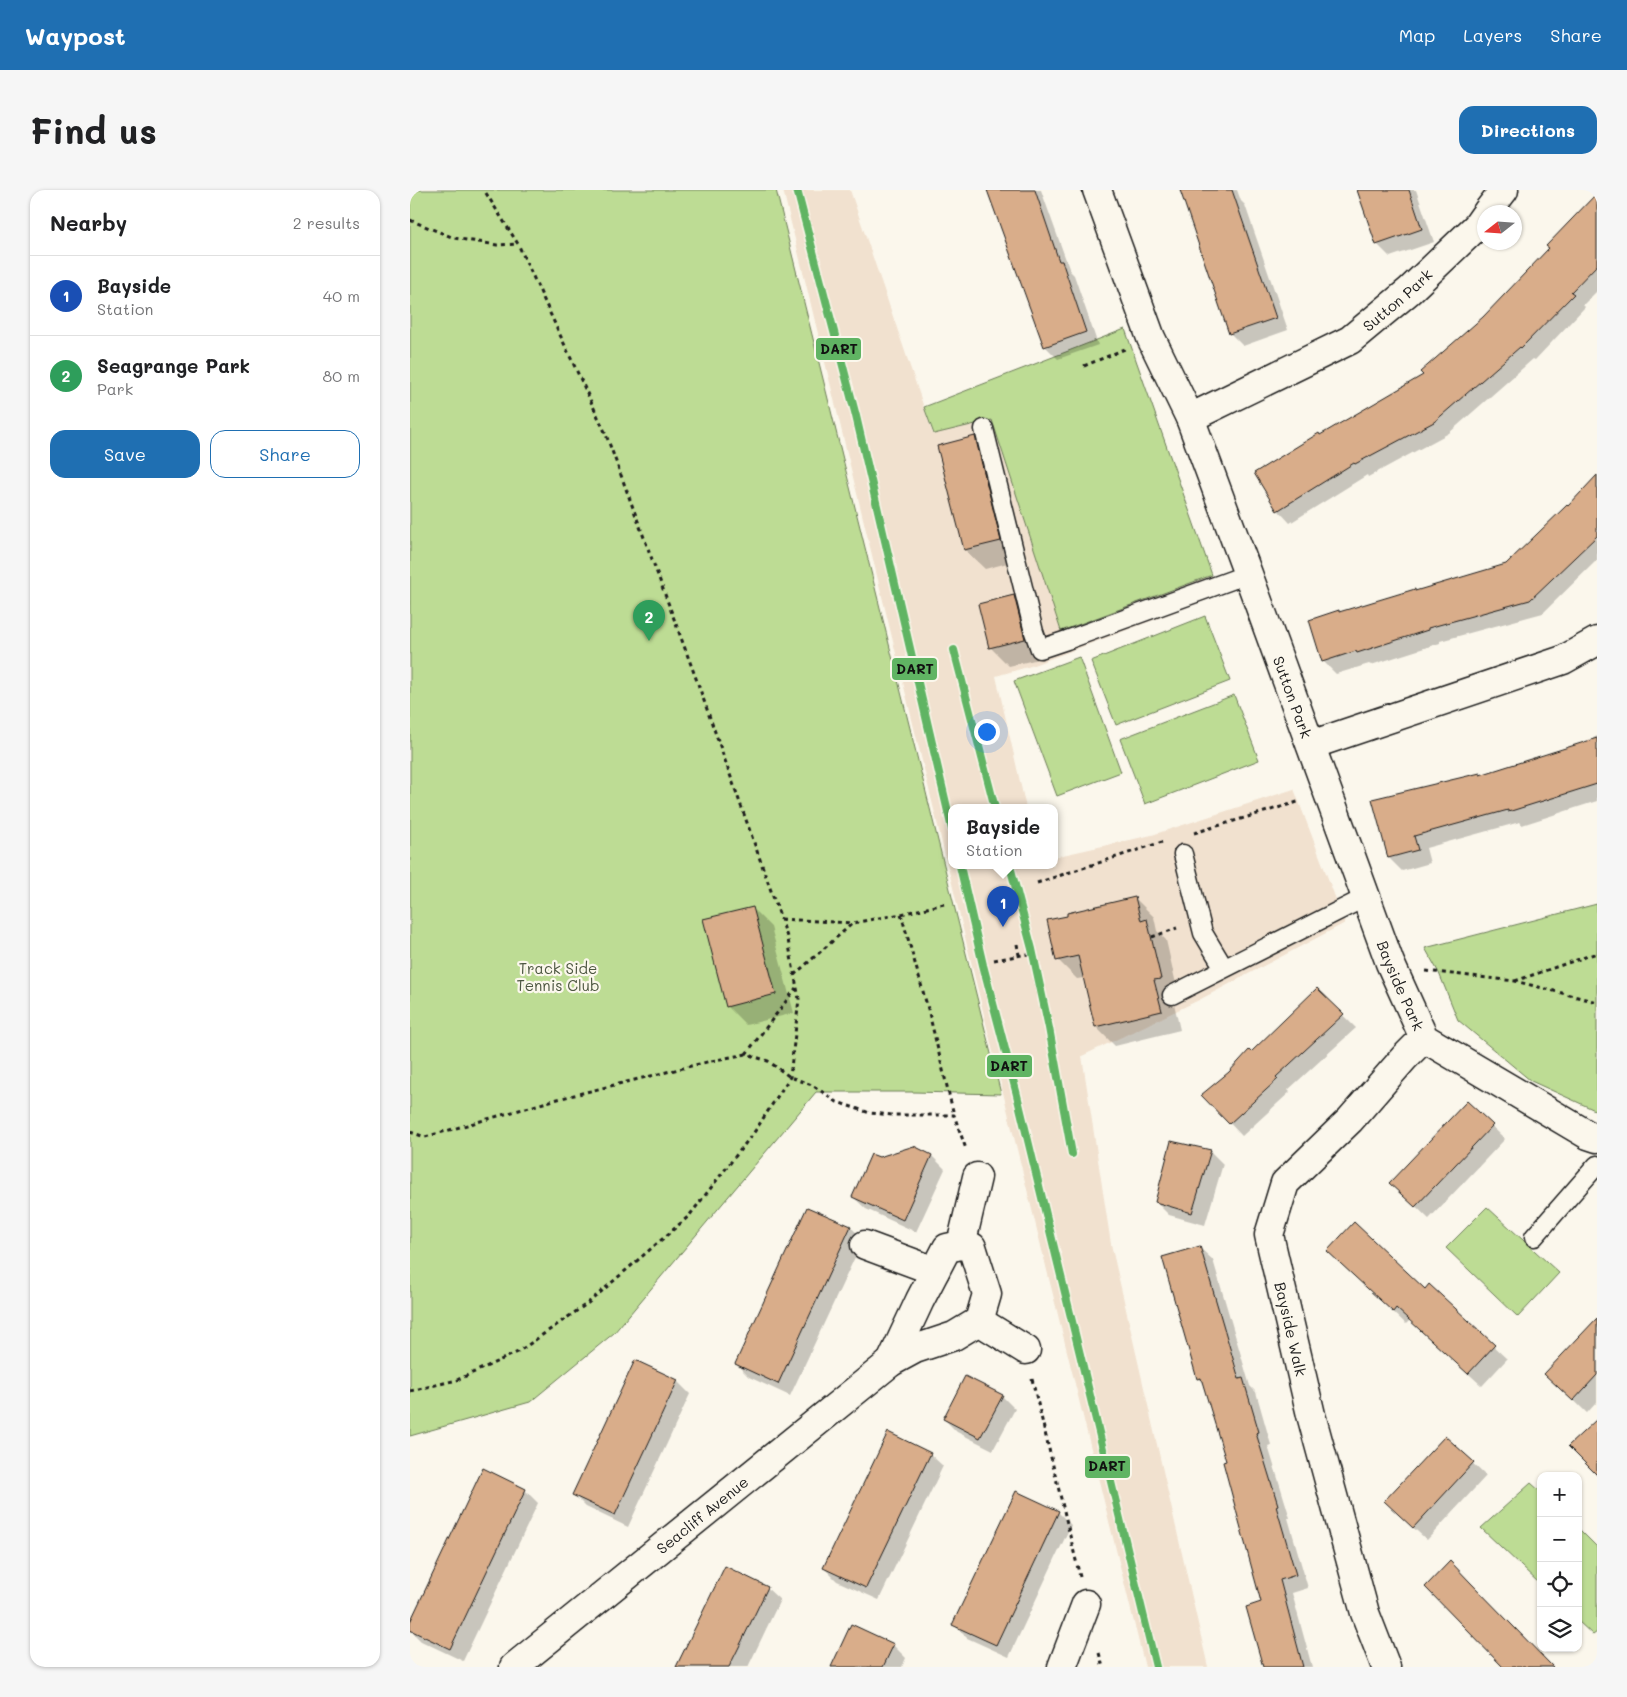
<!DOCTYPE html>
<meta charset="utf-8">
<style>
:root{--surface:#fff;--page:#f6f6f6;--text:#202124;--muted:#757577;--line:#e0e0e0;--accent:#1f6fb2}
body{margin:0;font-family:Mali,sans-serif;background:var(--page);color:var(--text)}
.controls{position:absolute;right:15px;bottom:15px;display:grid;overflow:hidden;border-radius:10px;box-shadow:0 1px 4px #0004}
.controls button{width:45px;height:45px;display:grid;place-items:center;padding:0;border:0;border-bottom:1px solid var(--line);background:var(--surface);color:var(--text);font:25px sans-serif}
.compass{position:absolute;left:1067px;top:15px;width:45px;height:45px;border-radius:50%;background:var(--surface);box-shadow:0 1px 4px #0004;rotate:253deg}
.you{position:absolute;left:576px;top:541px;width:18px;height:18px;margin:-12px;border:4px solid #fff;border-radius:50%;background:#1a73e8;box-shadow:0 0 0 8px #1a73e833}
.badge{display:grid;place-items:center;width:32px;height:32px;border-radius:50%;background:var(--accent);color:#fff;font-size:16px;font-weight:700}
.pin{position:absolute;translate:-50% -41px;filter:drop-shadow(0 1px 2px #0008)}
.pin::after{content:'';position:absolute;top:26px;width:18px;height:15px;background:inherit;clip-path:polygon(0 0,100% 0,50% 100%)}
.popup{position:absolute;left:538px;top:614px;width:110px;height:65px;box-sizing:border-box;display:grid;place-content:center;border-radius:10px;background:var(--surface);filter:drop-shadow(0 1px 4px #0005);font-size:16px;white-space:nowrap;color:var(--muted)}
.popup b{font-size:19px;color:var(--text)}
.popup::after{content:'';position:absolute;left:50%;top:100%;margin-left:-10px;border:10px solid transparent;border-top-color:var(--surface)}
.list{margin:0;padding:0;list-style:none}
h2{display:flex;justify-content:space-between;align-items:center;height:65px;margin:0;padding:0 20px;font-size:21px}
h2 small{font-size:16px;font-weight:400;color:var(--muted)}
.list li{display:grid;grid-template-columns:32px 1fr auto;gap:15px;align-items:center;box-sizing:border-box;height:80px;padding:0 20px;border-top:1px solid var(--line)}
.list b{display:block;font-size:19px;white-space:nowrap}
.list p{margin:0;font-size:16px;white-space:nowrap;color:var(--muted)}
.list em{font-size:16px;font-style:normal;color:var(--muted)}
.actions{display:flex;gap:10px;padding:15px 20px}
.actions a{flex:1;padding:11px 0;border:1px solid var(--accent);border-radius:15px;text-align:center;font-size:18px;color:var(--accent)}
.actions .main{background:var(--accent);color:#fff}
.icon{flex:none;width:28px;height:28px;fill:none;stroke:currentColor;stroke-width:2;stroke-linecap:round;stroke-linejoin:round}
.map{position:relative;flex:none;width:1187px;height:1477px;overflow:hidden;border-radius:15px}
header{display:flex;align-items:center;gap:30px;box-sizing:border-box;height:70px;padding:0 25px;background:var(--accent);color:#fff}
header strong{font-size:24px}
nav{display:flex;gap:28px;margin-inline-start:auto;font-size:18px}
.intro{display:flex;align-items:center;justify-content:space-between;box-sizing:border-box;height:120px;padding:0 30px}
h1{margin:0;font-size:35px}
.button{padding:12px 22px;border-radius:15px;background:var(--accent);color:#fff;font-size:18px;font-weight:700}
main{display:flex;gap:30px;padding:0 30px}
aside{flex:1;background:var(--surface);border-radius:15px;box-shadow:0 1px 4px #0004}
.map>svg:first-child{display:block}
.built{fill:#f1e1cf}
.green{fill:#bddc94;stroke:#6c7c58}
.shadow{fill:#0003}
.building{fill:#d9ad8a;stroke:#1c1c1c}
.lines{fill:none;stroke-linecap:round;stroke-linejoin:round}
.lane-casing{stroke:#1c1c1c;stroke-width:21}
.street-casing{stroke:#1c1c1c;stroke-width:31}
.path{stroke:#1c1c1c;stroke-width:3;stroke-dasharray:4 4;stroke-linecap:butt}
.lane{stroke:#fbf7ec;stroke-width:18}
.street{stroke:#fbf7ec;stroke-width:28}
.rail-1-casing{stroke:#fbf7ec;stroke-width:11}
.rail-1{stroke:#60b463;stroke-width:8}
.labels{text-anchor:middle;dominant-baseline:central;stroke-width:4.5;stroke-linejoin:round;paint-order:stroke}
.street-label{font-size:15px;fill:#1c1c1c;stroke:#fbf7ec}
.park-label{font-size:15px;fill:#4c5640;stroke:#fbf7ec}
.line-badge{stroke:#fbf7ec;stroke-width:2}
.pale-badge-label{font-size:14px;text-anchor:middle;font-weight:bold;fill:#111}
</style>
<header>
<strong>Waypost</strong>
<nav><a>Map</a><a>Layers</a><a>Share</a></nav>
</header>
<div class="intro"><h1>Find us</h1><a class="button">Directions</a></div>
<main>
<aside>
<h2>Nearby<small>2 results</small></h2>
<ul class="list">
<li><span class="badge" style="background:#1a4fb4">1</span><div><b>Bayside</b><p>Station</p></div><em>40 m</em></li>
<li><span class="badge" style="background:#2e9e5b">2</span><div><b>Seagrange Park</b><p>Park</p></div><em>80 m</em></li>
</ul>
<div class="actions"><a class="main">Save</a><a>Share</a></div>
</aside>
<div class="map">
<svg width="1187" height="1477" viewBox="0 0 1187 1477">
<rect width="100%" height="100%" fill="#fbf7ec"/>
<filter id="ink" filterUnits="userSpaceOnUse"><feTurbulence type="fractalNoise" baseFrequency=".02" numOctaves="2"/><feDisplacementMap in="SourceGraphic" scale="10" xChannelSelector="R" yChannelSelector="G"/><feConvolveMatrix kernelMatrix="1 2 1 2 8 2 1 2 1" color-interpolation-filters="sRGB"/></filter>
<g filter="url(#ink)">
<path class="built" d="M 373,0 L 440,0 L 523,244 L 582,230 L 651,441 L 802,385 L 810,405 L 621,476 L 586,486 L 616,618 L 542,618 L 542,676 L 644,676 L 644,667 L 742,645 L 884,599 L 935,733 L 789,810 L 672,866 L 701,1054 L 798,1477 L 735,1477 L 584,866 Z"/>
<path class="green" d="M 0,0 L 366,0 L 591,904 L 503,902 L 406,902 L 204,1143 L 120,1212 L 0,1246 Z
M 715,139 L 802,385 L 651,441 L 582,230 L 524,244 L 514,217 Z
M 795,426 L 820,491 L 706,535 L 681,471 Z
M 669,467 L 711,582 L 647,606 L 604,491 Z
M 824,505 L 849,570 L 735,614 L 710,549 Z
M 1187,714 L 1187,921 L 1121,891 L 1048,830 L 1029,783 L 1015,758 Z
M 1077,1017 L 1149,1083 L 1108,1127 L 1036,1058 Z
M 1121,1293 L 1131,1302 L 1131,1395 L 1071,1338 Z
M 1168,1338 L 1187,1357 L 1187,1442 L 1183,1445 L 1168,1431 Z"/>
<path class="shadow" d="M 578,0 L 631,0 L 660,81 L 664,85 L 688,155 L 648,169 L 635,156 Z
M 768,0 L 827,0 L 831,11 L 835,15 L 878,140 L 833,156 L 820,143 L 773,5 Z
M 965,0 L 1006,0 L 1024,52 L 980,67 L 967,54 Z
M 1187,4 L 1187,101 L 1173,115 L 1175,117 L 1125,170 L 1123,169 L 1039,243 L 958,287 L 957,285 L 880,333 L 868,320 L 910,246 L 1015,186 L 1074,128 L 1140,58 Z
M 564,248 L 584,267 L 609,370 L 575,379 L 555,360 L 529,257 Z
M 1187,287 L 1187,370 L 1133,423 L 1030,451 L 1030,453 L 961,475 L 959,474 L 926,484 L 913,471 L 930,423 L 1004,400 L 1006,402 L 1096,375 L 1158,318 Z
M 604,406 L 623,425 L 633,468 L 599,476 L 580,457 Z
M 1187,546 L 1187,611 L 1112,635 L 1110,632 L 1016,658 L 1020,673 L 992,681 L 979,668 L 964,610 L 1069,584 L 1071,586 L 1175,553 Z
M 725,708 L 744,727 L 747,741 L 756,750 L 769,807 L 763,809 L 770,840 L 705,856 L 686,837 L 674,788 L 667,789 L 648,770 Z
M 342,718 L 361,737 L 384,823 L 336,835 L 317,816 Z
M 907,800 L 946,838 L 878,900 L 880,902 L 832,946 L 793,905 L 841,864 Z
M 1057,912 L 1095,949 L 1019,1029 L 994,1005 Z
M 504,957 L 522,966 L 535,979 L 506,1042 L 456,1019 L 443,1007 L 469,969 Z
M 800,961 L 813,974 L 795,1035 L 759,1025 L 746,1012 Z
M 398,1018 L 441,1037 L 453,1050 L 380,1206 L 339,1187 L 326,1174 Z
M 790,1058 L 803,1070 L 840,1196 L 846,1202 L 861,1255 L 858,1256 L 880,1328 L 878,1328 L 898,1398 L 882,1403 L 902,1477 L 854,1477 L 853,1413 L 818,1272 L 794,1195 L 788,1188 Z
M 932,1074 L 1015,1100 L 1019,1096 L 1097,1169 L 1072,1196 L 1000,1130 L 996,1134 Z
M 1187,1130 L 1187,1212 L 1177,1223 L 1149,1196 Z
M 226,1172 L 267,1191 L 280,1204 L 218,1337 L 176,1317 L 164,1305 Z
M 592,1206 L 605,1219 L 583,1260 L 547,1242 L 534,1229 Z
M 1035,1247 L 1076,1286 L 1017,1350 L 988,1324 Z
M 520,1264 L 533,1276 L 469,1410 L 427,1391 L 414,1378 Z
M 115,1300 L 128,1313 L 53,1471 L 11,1451 L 0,1440 L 0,1435 Z
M 648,1322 L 661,1335 L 599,1467 L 557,1448 L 544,1435 Z
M 357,1398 L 370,1410 L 338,1477 L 268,1477 Z
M 483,1455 L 496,1468 L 492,1477 L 422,1477 Z"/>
<path class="building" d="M 577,0 L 625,0 L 649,71 L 652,71 L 676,142 L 634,157 Z
M 770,0 L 822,0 L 866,128 L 819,144 Z
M 947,0 L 999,0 L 1012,39 L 966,55 Z
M 1187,3 L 1187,75 L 1161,102 L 1164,104 L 1111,158 L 1110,157 L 1024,232 L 945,274 L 944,273 L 867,321 L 844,283 L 909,243 L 910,245 L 1013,185 L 1010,182 L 1073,127 L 1139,58 L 1136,56 Z
M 565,246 L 591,351 L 554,360 L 527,256 Z
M 1187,285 L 1187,346 L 1120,410 L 1018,438 L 1018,440 L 947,463 L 946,461 L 912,472 L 899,430 L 929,420 L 929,422 L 1005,399 L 1005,401 L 1096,374 L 1157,315 L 1158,316 Z
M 604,405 L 615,449 L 579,458 L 568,414 Z
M 1187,548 L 1187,594 L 1098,622 L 1098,620 L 1004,646 L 1008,660 L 978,668 L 962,609 L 1070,583 L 1070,585 Z
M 725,707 L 731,731 L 737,729 L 751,789 L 744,790 L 752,821 L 685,837 L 668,766 L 646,771 L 637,730 L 657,726 L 657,723 Z
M 343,717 L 366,804 L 316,817 L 293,729 Z
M 907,798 L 934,824 L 866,887 L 868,889 L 819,934 L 791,905 L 819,882 L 839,860 L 841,862 Z
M 1057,911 L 1083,935 L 1005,1017 L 979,993 Z
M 761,951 L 801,960 L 782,1023 L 745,1012 Z
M 504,956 L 522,965 L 493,1030 L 442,1007 L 461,964 L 469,967 Z
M 397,1017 L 441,1036 L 368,1194 L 325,1174 Z
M 944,1032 L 1015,1099 L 1019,1094 L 1085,1155 L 1058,1184 L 986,1118 L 983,1122 L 917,1061 Z
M 790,1056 L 829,1189 L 833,1188 L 849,1242 L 846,1243 L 868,1315 L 866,1316 L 886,1385 L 870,1390 L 893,1477 L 853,1477 L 836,1417 L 851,1412 L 813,1272 L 816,1271 L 791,1188 L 787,1189 L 752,1067 Z
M 1187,1128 L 1187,1185 L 1163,1211 L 1134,1184 Z
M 225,1170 L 268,1190 L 205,1325 L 162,1305 Z
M 555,1186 L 593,1205 L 570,1248 L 533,1229 Z
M 1187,1229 L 1187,1285 L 1158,1256 Z
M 478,1242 L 521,1263 L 456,1398 L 413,1378 Z
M 1035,1246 L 1064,1272 L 1003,1338 L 974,1311 Z
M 73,1278 L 116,1299 L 40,1459 L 0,1440 L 0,1432 Z
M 606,1301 L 649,1321 L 586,1455 L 542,1435 Z
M 1040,1371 L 1060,1392 L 1143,1477 L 1093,1477 L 1015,1397 Z
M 315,1376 L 358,1397 L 328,1459 L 319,1477 L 266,1477 Z
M 441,1434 L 484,1454 L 473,1477 L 421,1477 Z"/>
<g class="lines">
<g class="lane-casing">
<path id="lane" d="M 574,239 L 624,442 L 630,459 L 657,450 L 838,384
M 773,664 L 793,743 L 814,778
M 762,805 L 956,707
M 1124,1047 L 1187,975"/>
</g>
<g class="street-casing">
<g id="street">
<path id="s1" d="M 687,0 L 741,148 L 780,228 L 838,384 L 980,773 L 1014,848 L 1178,945 L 1187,948"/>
<path d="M 1077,22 L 1094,0"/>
<path id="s2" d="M 780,228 L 940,150 L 999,101 L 1067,36 L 1074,26"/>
<path d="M 901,555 L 1153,470 L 1187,451"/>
<path d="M 455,1055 L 525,1081"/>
<path d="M 551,1055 L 562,1057 L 577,1104 L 569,1131 L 544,1146 L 505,1159 L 481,1172 L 510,1110 L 537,1058 Z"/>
<path d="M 551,1055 L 567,987"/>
<path d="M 569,1131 L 616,1160"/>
<path id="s3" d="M 104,1477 L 481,1172"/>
<path d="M 652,1477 L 676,1414"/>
<path d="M 976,1477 L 955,1423 L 901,1225 L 859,1045 L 875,993 L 940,930 L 994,868 L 1014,848"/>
</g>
</g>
<path class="path" d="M 0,30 L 44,48 L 87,55 L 108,54
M 674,176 L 715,159
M 784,643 L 891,611
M 627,693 L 752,652
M 491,724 L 518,819 L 544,925
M 371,729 L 442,733
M 742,747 L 767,738
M 607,754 L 609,765
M 584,770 L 618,764
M 1016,781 L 1105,791 L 1187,812
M 384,785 L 443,733 L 491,724 L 534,714
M 1105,791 L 1187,763
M 336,864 L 386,798
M 0,942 L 15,947 L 144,910 L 301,871 L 336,864 L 358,871 L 380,887 L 402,895 L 427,912 L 460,923 L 483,925 L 544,925 L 556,959
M 622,1189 L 670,1387
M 0,1201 L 47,1190 L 108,1162 L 178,1113 L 279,1026 L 345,941 L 380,887 L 389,809 L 378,750 L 371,729 L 287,491 L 195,242 L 108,54 L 74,0
M 689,1463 L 693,1477"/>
<use href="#lane" class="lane"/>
<use href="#street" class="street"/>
<g class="rail-1-casing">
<path id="rail-1" d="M 387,0 L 446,226 L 542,639
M 544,460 L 585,618
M 550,676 L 573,775 L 606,901 L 746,1477
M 600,676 L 622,759 L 639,838 L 662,964"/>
</g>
<use href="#rail-1" class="rail-1"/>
</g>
</g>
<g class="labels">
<g class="street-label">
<text stroke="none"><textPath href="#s2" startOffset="240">Sutton Park</textPath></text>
<text stroke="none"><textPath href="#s1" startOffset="544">Sutton Park</textPath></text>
<text stroke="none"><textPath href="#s1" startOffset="852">Bayside Park</textPath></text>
<text transform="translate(881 1139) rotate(77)">Bayside Walk</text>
<text stroke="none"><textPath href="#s3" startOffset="242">Seacliff Avenue</textPath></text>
</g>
<g class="park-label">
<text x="148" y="778">Track Side<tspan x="148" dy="17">Tennis Club</tspan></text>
</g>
</g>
<g class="line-badge">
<rect x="405" y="147" width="47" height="24" rx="5" fill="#60b463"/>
<rect x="481" y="467" width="47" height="24" rx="5" fill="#60b463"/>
<rect x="576" y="864" width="47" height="24" rx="5" fill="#60b463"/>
<rect x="674" y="1265" width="47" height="24" rx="5" fill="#60b463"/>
</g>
<g class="pale-badge-label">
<text x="429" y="164">DART</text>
<text x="505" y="484">DART</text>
<text x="599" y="881">DART</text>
<text x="697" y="1281">DART</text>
</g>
</svg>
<div class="controls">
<button>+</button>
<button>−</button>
<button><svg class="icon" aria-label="locate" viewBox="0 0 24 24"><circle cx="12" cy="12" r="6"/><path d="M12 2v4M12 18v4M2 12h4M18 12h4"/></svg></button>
<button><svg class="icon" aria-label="layers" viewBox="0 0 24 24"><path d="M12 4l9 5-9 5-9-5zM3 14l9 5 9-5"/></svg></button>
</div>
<svg class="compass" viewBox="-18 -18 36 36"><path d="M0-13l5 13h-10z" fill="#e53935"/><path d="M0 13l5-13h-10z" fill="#757577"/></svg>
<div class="you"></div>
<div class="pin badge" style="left:593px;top:737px;background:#1a4fb4">1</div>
<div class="popup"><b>Bayside</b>Station</div>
<div class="pin badge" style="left:239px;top:451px;background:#2e9e5b">2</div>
</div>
</main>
